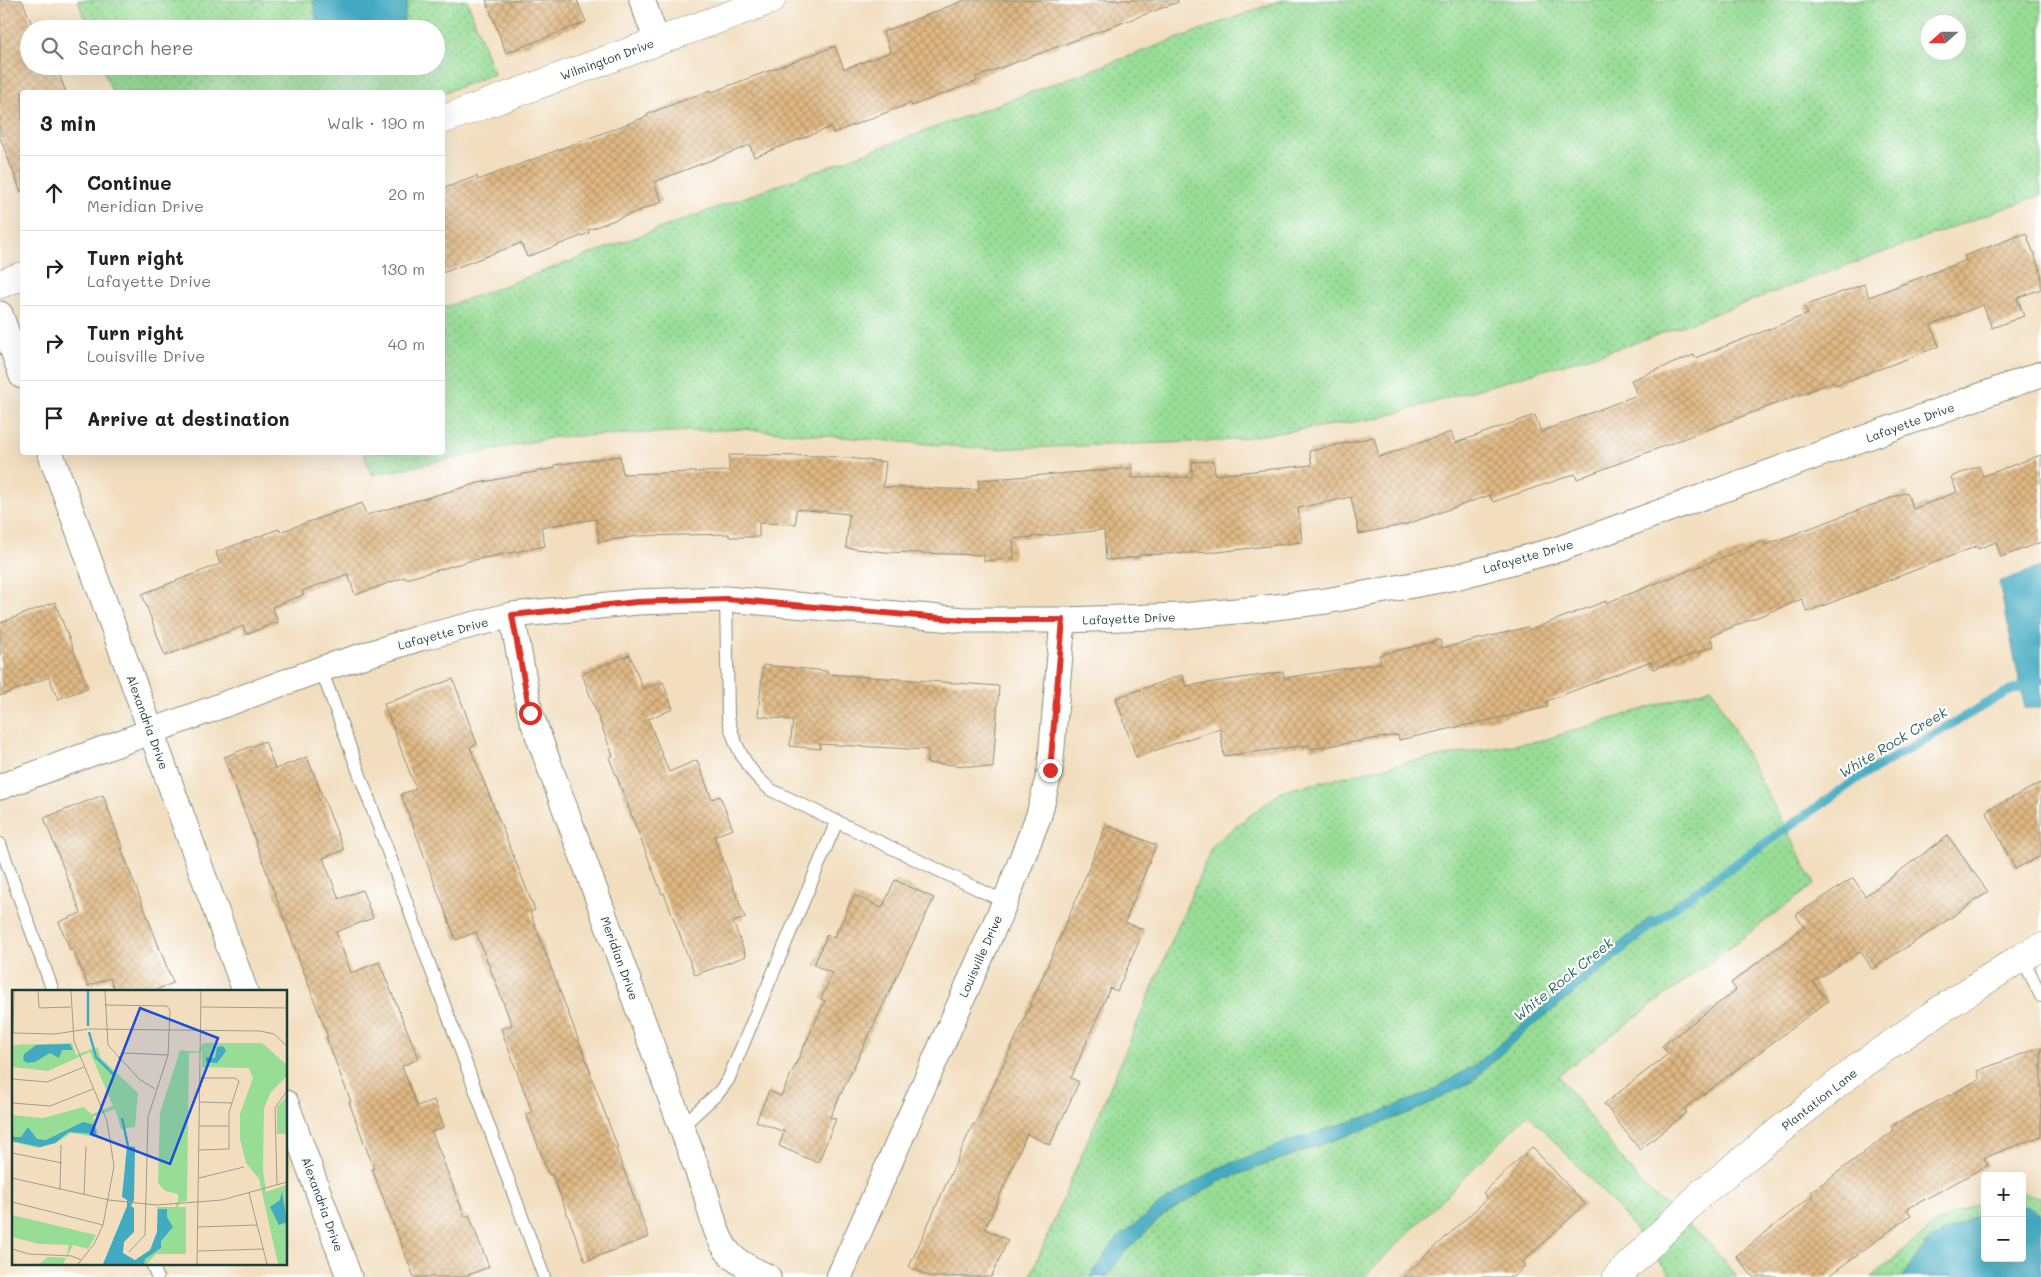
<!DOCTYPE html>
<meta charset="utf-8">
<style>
:root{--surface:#fff;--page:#f2f2f2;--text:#202124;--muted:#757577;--line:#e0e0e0}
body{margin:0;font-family:Mali,sans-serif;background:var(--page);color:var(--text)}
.controls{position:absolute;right:15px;bottom:15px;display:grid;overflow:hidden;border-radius:5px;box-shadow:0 5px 20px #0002}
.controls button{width:45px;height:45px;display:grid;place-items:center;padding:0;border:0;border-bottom:1px solid var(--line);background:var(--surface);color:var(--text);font:25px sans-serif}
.compass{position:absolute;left:1921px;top:15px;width:45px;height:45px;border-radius:50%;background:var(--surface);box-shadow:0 5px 20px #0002;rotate:249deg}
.stop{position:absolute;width:15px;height:15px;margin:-11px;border:4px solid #d93025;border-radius:50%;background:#fff}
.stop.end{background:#d93025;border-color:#fff;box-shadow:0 1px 5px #0008}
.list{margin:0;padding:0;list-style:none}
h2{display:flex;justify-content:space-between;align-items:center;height:65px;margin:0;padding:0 20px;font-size:21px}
h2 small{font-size:16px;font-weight:400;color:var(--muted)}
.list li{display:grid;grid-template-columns:32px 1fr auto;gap:15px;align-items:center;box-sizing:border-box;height:75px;padding:0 20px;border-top:1px solid var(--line)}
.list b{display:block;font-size:19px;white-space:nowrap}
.list p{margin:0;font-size:16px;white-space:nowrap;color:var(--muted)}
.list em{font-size:16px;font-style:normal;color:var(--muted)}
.icon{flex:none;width:28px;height:28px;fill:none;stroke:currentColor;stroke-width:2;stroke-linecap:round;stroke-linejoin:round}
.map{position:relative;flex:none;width:2041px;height:1277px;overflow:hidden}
.search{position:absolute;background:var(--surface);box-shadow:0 5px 20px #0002;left:20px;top:20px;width:425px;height:55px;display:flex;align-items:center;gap:12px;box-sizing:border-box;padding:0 18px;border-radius:28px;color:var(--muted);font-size:19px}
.panel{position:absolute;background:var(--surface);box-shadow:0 5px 20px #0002;left:20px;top:90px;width:425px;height:365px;border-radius:5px}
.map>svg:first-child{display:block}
.grass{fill:url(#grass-dots);stroke:#5c8d65;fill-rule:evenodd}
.water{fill:#42abc1;stroke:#30747a}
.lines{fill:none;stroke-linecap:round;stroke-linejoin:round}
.stream{stroke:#42abc1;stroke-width:9}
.building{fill:url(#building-cross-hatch)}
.lane-casing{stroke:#888e7a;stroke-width:14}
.street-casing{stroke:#888e7a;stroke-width:27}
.secondary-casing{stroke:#888e7a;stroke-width:29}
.lane{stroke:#fff;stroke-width:12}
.street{stroke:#fff;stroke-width:25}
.secondary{stroke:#fff;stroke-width:28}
.route{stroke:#d93025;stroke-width:6}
.labels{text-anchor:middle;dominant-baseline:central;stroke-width:4.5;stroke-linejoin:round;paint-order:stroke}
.street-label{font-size:12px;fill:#1f3d34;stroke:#fff}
.water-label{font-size:14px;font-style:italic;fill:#2b6465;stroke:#fff}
.inset-river{fill:none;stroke:#42abc1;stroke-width:2.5}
.inset-road{fill:none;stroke:#9e9e87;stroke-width:1}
.view{fill:#1d4ed8;fill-opacity:0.15;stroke:#1d4ed8;stroke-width:2.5}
.inset-edge{fill:none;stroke:#1f3d34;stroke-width:2.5}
</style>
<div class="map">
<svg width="2041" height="1277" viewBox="0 0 2041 1277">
<defs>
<pattern id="grass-dots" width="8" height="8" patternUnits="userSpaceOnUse" patternTransform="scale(1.25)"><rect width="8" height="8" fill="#98dd96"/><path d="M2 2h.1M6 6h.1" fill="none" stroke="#7bb47b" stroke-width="1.8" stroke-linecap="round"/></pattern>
<pattern id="building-cross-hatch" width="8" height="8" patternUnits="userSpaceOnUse" patternTransform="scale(1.25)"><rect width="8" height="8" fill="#e0b883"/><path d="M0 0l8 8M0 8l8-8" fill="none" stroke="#b5976c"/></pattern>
</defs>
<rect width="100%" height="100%" fill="#fff"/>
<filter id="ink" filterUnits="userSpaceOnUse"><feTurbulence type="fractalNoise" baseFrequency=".02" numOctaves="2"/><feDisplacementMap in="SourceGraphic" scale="10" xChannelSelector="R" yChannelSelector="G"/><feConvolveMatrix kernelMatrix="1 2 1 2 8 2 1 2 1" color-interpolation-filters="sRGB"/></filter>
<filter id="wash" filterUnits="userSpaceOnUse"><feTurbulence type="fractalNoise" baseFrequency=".0096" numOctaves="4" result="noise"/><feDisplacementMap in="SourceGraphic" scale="20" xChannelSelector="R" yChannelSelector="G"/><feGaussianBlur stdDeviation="1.12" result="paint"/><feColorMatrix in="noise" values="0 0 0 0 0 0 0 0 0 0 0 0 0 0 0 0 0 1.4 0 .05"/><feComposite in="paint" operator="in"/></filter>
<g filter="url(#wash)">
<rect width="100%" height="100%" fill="#f2debf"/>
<path class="grass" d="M 78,0 L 467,0 L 494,74 L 443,93 L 112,92 L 102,66 L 436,66 L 436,29 L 88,29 Z
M 1282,0 L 2041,0 L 2041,195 L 1629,345 L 1380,418 L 1222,441 L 990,449 L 742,429 L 555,437 L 372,475 L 363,453 L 442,452 L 443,308 ZM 1928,22 L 1958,22 L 1958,52 L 1928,52 Z
M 1712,688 L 1815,884 L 1558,1075 L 1641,1184 L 1709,1243 L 1737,1277 L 1672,1277 L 1620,1210 L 1528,1114 L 1364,1277 L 1030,1277 L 1213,844 L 1282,791 L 1408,762 L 1543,740 Z
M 2022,1192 L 2041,1198 L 2041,1277 L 1872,1277 L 1936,1223 L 1985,1199 L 1985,1258 L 2022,1258 Z"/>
<path class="water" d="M 313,0 L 408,0 L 402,29 L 318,29 Z
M 334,66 L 385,66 L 384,68 L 360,74 L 340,74 Z
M 2041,567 L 2041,708 L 2025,708 L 1999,582 Z
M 1652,916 L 1659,924 L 1519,1037 L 1471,1082 L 1412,1112 L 1220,1181 L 1164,1215 L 1124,1253 L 1106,1277 L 1090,1277 L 1115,1241 L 1157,1206 L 1216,1169 L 1296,1139 L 1377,1113 L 1428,1093 L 1476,1064 Z
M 2022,1206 L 2028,1207 L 2041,1215 L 2041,1277 L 1902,1277 L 1929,1240 L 1985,1211 L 1985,1258 L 2022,1258 Z"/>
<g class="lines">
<path class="stream" d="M 1647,928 L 1688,897 L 1857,779 L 2005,693 L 2041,680"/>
</g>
<g id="blocks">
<path class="building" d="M 0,0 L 22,0 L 34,29 L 29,29 L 29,66 L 56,66 L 66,92 L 22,92 L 22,192 L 21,192 L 0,138 Z
M 486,0 L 577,0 L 586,22 L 506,53 Z
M 965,0 L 1178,0 L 1178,2 L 976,77 L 977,81 L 912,106 L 911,103 L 833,133 L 831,127 L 754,157 L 750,145 L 654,182 L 662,202 L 588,230 L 589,233 L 527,257 L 521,243 L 442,273 L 442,189 L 477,176 L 478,180 L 648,116 L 647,114 L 711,90 L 712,92 L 835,46 L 844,69 L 891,52 L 883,32 Z
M 2026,233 L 2041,273 L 2041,289 L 2017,298 L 2024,316 L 1992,328 L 1983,305 L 1931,325 L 1939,346 L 1907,359 L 1835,385 L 1833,382 L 1577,479 L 1575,474 L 1493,502 L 1490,495 L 1407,524 L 1359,534 L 1351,497 L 1298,508 L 1302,542 L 1218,552 L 1139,555 L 1139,557 L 1106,560 L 1104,530 L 1013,539 L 1014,558 L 984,561 L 984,555 L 885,552 L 846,548 L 849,514 L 796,509 L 796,524 L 759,523 L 759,537 L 729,537 L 729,534 L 638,536 L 599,542 L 596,519 L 541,527 L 545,546 L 469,561 L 406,579 L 405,577 L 355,595 L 348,574 L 302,591 L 303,595 L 272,607 L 278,622 L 246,634 L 243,626 L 165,656 L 142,594 L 220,564 L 216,552 L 279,529 L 280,532 L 362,503 L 366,515 L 479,483 L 555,468 L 554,465 L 620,456 L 623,474 L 729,471 L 729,455 L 826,456 L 886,462 L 883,487 L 979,490 L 979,480 L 1132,468 L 1132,478 L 1192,477 L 1192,462 L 1214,461 L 1215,475 L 1312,465 L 1309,451 L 1374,437 L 1379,457 L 1451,432 L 1455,443 L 1535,415 L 1541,432 L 1637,395 L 1631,380 L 1694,355 L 1695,358 L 1808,314 L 1804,306 L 1864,284 L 1869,297 L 1966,260 L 1964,256 Z
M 2041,455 L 2041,542 L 2001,557 L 1996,542 L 1978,549 L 1977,546 L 1807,612 L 1802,599 L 1710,636 L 1714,646 L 1654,669 L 1651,661 L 1547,701 L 1548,707 L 1399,740 L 1398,735 L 1310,749 L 1309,745 L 1224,756 L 1220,728 L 1136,757 L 1116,698 L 1182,675 L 1186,686 L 1283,672 L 1284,678 L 1381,663 L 1379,655 L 1440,640 L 1442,648 L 1528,627 L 1529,630 L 1606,601 L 1606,603 L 1764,541 L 1765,545 L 1907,492 L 1913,509 L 1957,492 L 1951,477 L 1979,466 L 1983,476 Z
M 55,602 L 88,688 L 58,699 L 49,677 L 0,696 L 0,623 Z
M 630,655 L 643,689 L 663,682 L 673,709 L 648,719 L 669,772 L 697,760 L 712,799 L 720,796 L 733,829 L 714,836 L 745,918 L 733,922 L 746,956 L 695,975 L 664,893 L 662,894 L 609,757 L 613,756 L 582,674 Z
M 763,665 L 827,671 L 827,674 L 999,686 L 993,768 L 927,763 L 928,750 L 820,744 L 820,749 L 790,746 L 793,720 L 758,716 Z
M 453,679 L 477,744 L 470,747 L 535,910 L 530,912 L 591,1073 L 590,1073 L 618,1148 L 616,1149 L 649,1237 L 585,1261 L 552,1174 L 549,1175 L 526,1114 L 532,1112 L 501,1029 L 512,1025 L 476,932 L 456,940 L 401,794 L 416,789 L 384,704 Z
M 265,741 L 275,769 L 307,757 L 344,850 L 323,858 L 339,899 L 362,890 L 373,918 L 336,932 L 351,973 L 379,962 L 419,1059 L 402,1066 L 417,1106 L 434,1100 L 444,1127 L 432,1132 L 465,1217 L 469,1215 L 489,1267 L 463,1277 L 414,1277 L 372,1169 L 374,1169 L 349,1102 L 351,1102 L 326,1037 L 328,1037 L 224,757 Z
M 2041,783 L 2041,856 L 2015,869 L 1986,811 Z
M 103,795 L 123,849 L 121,849 L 173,983 L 153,991 L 115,991 L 110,978 L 88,986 L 73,949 L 70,950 L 59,922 L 81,913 L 44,818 Z
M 1106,825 L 1156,845 L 1125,922 L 1144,930 L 1117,991 L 1110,988 L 1071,1078 L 1079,1082 L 1050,1145 L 1027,1134 L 985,1229 L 1008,1240 L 991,1277 L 931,1277 L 909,1267 L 973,1124 L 975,1125 L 1019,1031 L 1076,900 Z
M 1948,836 L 1988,892 L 1930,932 L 1872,969 L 1861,951 L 1813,982 L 1828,1001 L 1684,1109 L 1687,1112 L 1640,1150 L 1604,1104 L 1668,1054 L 1662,1046 L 1736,990 L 1731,983 L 1804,927 L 1796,915 L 1853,878 L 1865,896 Z
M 895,880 L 934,898 L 830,1117 L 836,1119 L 818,1163 L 779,1146 L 784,1132 L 756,1121 L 769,1091 L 781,1096 L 825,1001 L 821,999 L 832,973 L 814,965 L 827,935 L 834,938 L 854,895 L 882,908 Z
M 2041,1047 L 2041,1136 L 1984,1158 L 1988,1165 L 1907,1209 L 1911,1215 L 1827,1277 L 1753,1277 L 1736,1256 L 1813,1195 L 1811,1192 L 1893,1131 L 1891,1126 L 1980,1079 L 1977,1071 Z
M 1532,1147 L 1585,1204 L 1523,1262 L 1526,1265 L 1513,1277 L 1403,1277 L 1488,1198 L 1483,1193 Z"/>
</g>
</g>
<g filter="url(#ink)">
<use href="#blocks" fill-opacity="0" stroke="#888e7a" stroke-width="1"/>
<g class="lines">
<g class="lane-casing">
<path id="lane" d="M 726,599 L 728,717 C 734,746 747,771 771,790 L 1005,902
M 321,669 L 544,1277
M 0,844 L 53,991
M 2022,957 L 2041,996
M 681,1127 L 719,1092 L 728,1080 L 837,821
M 152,1263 L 157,1277"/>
</g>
<g class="street-casing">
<path id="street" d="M 642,0 L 657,41
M 0,314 L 22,376
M 50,452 L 245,991
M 512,615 L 530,713 L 705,1191 C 711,1211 715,1236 729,1253 C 738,1264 756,1271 768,1277
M 0,787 L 321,669 L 420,638 L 512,615 L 637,602 L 726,599 L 964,620 L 1063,620 L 1182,616 L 1258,609 L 1326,601 L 1456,577 L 1559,549 L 2041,374
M 286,1103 L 349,1277
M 839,1277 L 1005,902 L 1039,815 L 1050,770 L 1063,620"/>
</g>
<g class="secondary-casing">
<path id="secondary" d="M 442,120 L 771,0
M 0,284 L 22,276
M 1617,1277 L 1702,1193 L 1861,1065 L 1937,1012 L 2022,957 L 2041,947"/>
</g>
<use href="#lane" class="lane"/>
<use href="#street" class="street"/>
<use href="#secondary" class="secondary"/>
</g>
</g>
<g class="lines" filter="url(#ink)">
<path class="route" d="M 530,713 L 512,615 L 637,602 L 726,599 L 964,620 L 1063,620 L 1050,770"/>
</g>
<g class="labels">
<g class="street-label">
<text transform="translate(607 59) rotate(-20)">Wilmington Drive</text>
<text transform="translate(1910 422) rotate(-20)">Lafayette Drive</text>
<text transform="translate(1528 556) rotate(-16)">Lafayette Drive</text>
<text transform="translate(1129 618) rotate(-2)">Lafayette Drive</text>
<text transform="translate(443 633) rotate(-15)">Lafayette Drive</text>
<text transform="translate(148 722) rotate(70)">Alexandria Drive</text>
<text transform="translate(980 956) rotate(-66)">Louisville Drive</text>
<text transform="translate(620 958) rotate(70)">Meridian Drive</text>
<text transform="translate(1819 1099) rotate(-38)">Plantation Lane</text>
<text transform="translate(323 1204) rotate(70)">Alexandria Drive</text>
</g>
<g class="water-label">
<text transform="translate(1893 742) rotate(-31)">White Rock Creek</text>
<text transform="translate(1563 979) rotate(-39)">White Rock Creek</text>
</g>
</g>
<g transform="translate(12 990)">
<rect width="275" height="275" fill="#f2debf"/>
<path d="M 60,53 L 64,65 L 85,57 L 89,68 L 126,103 L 123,137 L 109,139 L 103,119 L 81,127 L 86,144 L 83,147 L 59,143 L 44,153 L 26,158 L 0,152 L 0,125 L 31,128 L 71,117 L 80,124 L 101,116 L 78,62 L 36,81 L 0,77 L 0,55 ZM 191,53 L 250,53 L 274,74 L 274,87 L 259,102 L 252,118 L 251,180 L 254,202 L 274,195 L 275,274 L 266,274 L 247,189 L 234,173 L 228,149 L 228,124 L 241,88 L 237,78 L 190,77 L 190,60 L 186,63 L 177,63 L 175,211 L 168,212 L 166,217 L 174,217 L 174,264 L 144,264 L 135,274 L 90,274 L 123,271 L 136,262 L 143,255 L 145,248 L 145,217 L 163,217 L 166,211 L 166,204 L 153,201 L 146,193 L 148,123 L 168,60 L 186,62 ZM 0,225 L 84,245 L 76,259 L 61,255 L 51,274 L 27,274 L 36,267 L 54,268 L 57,255 L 27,254 L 0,247 Z" fill="#98dd96"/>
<path d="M 274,107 L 275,144 L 265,144 L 265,117 Z" fill="#98dd96"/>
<path d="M 58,54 L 61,60 L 50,60 L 47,68 L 38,63 L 23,72 L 15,73 L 11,70 L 12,64 L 24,55 ZM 211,56 L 214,61 L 205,73 L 194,72 L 194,67 L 203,68 L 205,57 ZM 71,132 L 83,135 L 84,144 L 57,142 L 43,153 L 28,157 L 0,151 L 0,138 L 2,147 L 9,147 L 16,137 L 25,149 L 34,150 ZM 115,156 L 123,157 L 122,210 L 119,216 L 122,218 L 122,242 L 112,252 L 111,263 L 123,270 L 138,260 L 145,242 L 146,219 L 155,219 L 155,227 L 161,237 L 149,251 L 149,258 L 133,269 L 132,274 L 91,274 L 115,216 L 115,210 L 110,207 ZM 270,201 L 275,232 L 267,235 L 258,217 L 268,210 Z" fill="#42abc1"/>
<path class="inset-river" d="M 76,1 L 76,36M 77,42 L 84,67 L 102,85M 110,128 L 116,156"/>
<path class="inset-road" d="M 26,1 L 27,18 L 59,17M 59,1 L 62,51 L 95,131 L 102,176 L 91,235 L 82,254 L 66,274M 93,1 L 96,55 L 127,89 L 143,99M 93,15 L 155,16 L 158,20 L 156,65 L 136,127 L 133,245 L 117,262M 189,17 L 275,18M 0,43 L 43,44 L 76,39 L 248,41 L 262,44 L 275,56M 1,43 L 2,1M 106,68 L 113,63 L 156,65M 0,89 L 35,92 L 72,77M 188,112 L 220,113M 0,113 L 38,116 L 81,99M 187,136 L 216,136M 187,160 L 217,159 L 217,122 L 227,91 L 223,88 L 188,88M 0,163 L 50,173M 0,188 L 97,210 L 144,215 L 210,210 L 275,192M 187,188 L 232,177M 265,195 L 263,118 L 275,101M 48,200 L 49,155M 237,203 L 255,274M 72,205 L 74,156M 0,212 L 91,235M 186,237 L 245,235M 0,259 L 17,264 L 60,266 L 69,270M 186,261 L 252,259M 185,274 L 189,1"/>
<path class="view" d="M 128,18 L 206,48 L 158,174 L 79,144 Z"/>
<rect width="275" height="275" class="inset-edge"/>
</g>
</svg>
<div class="controls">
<button>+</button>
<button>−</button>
</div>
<svg class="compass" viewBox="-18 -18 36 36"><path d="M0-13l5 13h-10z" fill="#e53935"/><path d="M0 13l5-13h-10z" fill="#757577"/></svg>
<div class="stop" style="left:530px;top:713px"></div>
<div class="stop end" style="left:1050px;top:770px"></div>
<div class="search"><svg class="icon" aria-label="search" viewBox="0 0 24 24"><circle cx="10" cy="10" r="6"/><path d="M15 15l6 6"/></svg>Search here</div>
<section class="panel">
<h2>3 min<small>Walk · 190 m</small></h2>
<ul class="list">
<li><svg class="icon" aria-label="ahead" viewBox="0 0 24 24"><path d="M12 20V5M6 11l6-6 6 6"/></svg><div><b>Continue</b><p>Meridian Drive</p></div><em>20 m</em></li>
<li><svg class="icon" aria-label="right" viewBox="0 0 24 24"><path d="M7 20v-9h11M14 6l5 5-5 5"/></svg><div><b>Turn right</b><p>Lafayette Drive</p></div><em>130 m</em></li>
<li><svg class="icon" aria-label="right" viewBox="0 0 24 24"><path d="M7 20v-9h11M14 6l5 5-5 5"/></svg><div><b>Turn right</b><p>Louisville Drive</p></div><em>40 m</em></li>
<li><svg class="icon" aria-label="arrive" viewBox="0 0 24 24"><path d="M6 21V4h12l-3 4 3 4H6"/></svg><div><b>Arrive at destination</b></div></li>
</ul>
</section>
</div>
